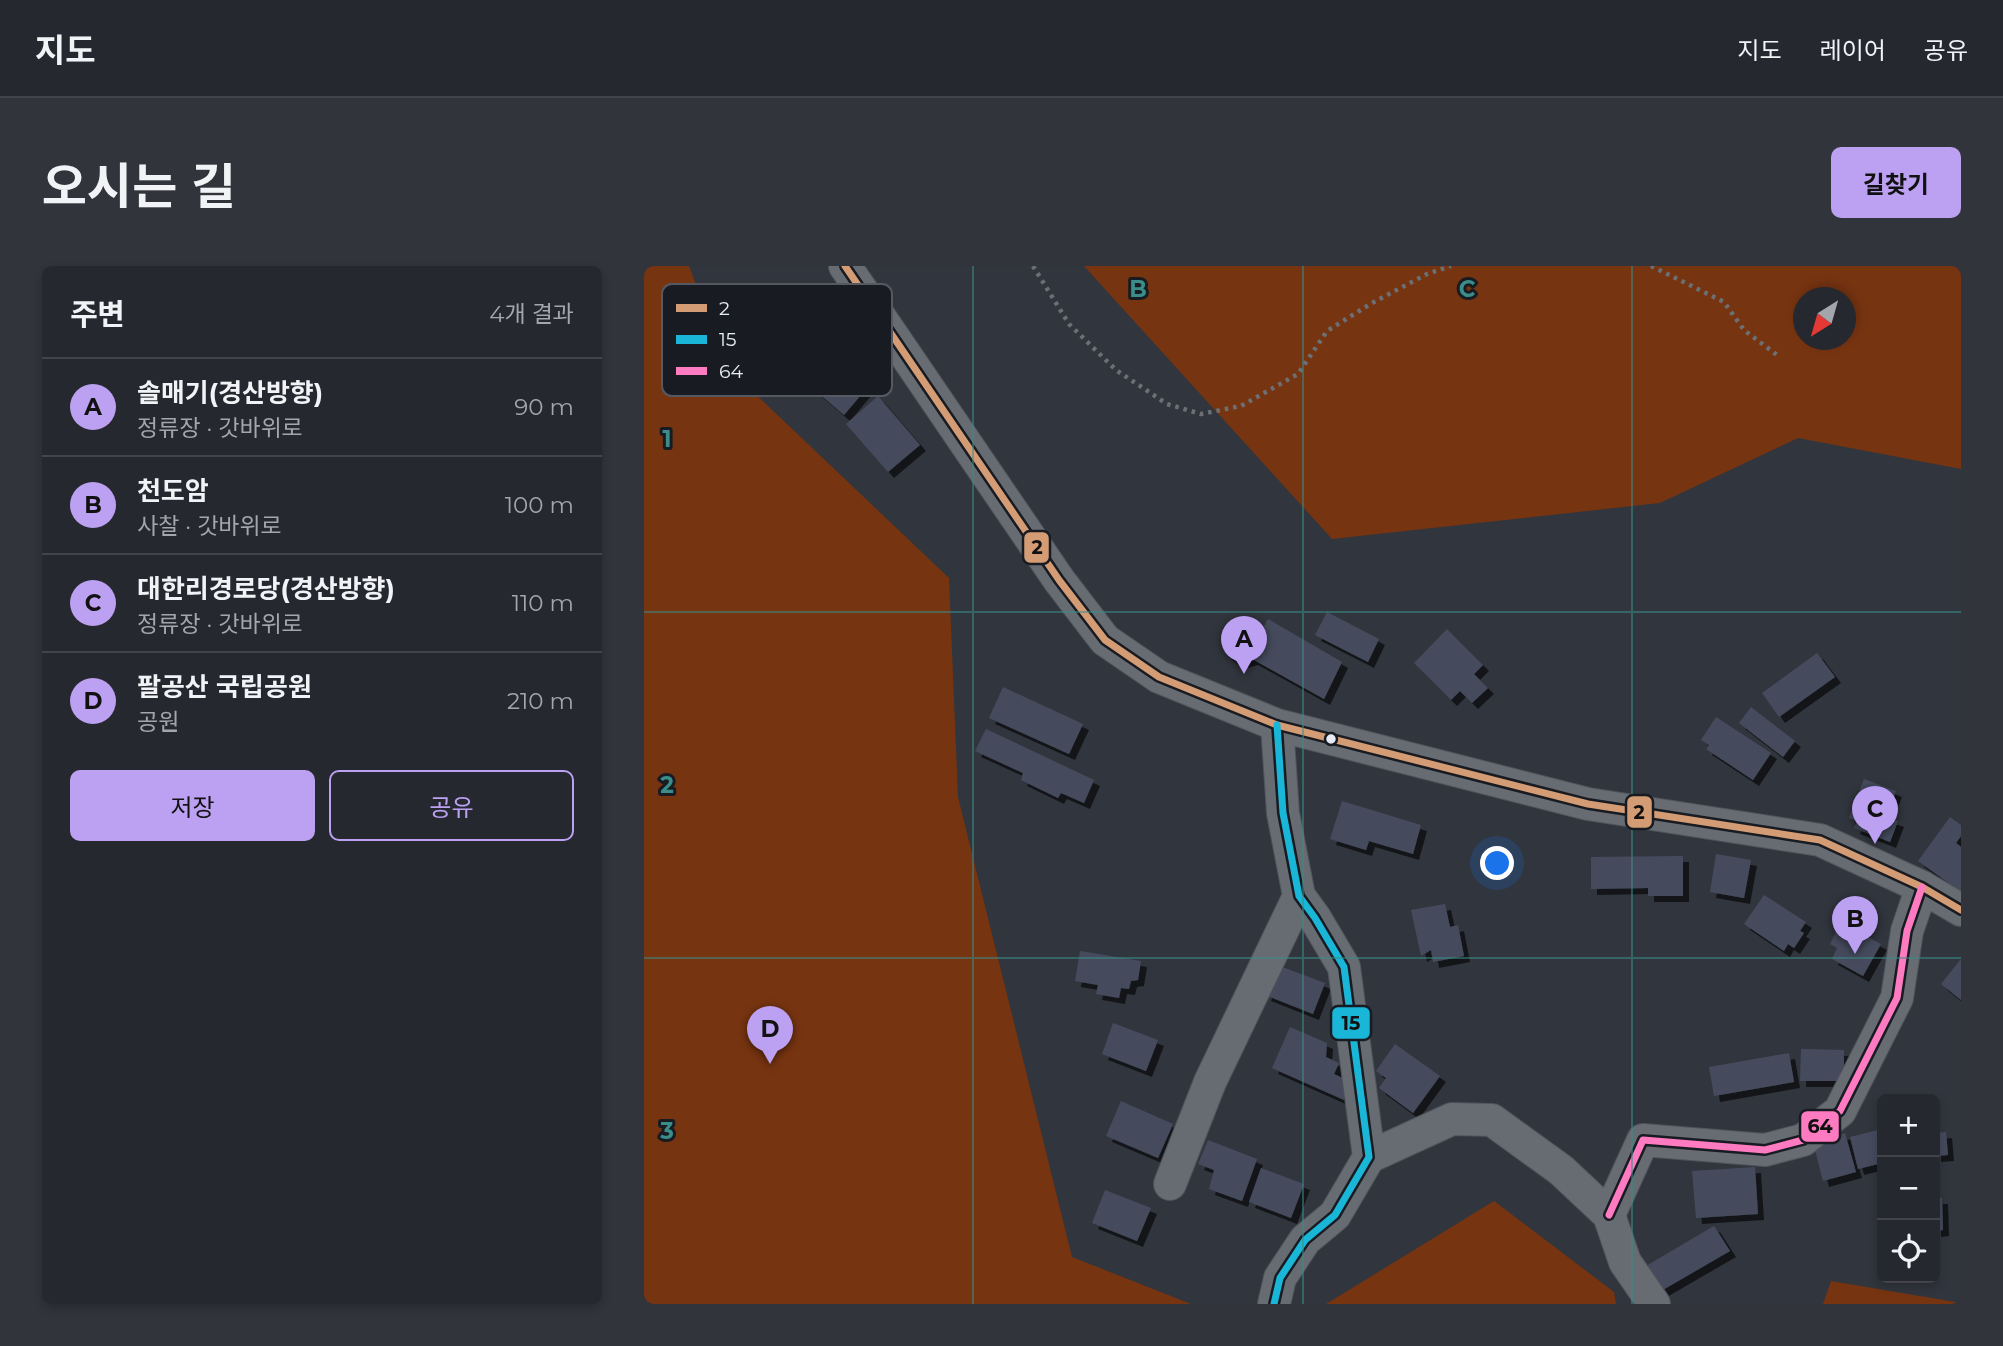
<!DOCTYPE html>
<html lang="ko">
<meta charset="utf-8">
<style>
:root{--surface:#25282e;--page:#31343a;--text:#f1f3f6;--muted:#a3a6aa;--line:#42444a;--accent:#bca0f2}
body{margin:0;font-family:Montserrat,"Noto Sans KR",sans-serif;background:var(--page);color:var(--text)}
.controls{position:absolute;right:21px;bottom:21px;display:grid;overflow:hidden;border-radius:10px;box-shadow:0 4px 10px #0003}
.controls button{width:63px;height:63px;display:grid;place-items:center;padding:0;border:0;border-bottom:2px solid var(--line);background:var(--surface);color:var(--text);font:35px sans-serif}
.compass{position:absolute;left:1149px;top:21px;width:63px;height:63px;border-radius:50%;background:var(--surface);box-shadow:0 4px 10px #0003;rotate:217deg}
.you{position:absolute;left:854px;top:598px;width:24px;height:24px;margin:-18px;border:5px solid #fff;border-radius:50%;background:#1a73e8;box-shadow:0 0 0 10px #1a73e833}
.badge{display:grid;place-items:center;width:46px;height:46px;border-radius:50%;background:var(--accent);color:#111;font-size:23px;font-weight:700}
.pin{position:absolute;translate:-50% -58px;filter:drop-shadow(0 2px 4px #0008)}
.pin::after{content:'';position:absolute;top:37px;width:24px;height:21px;background:inherit;clip-path:polygon(0 0,100% 0,50% 100%)}
.list{margin:0;padding:0;list-style:none}
h2{display:flex;justify-content:space-between;align-items:center;height:91px;margin:0;padding:0 28px;font-size:30px}
h2 small{font-size:23px;font-weight:400;color:var(--muted)}
.list li{display:grid;grid-template-columns:46px 1fr auto;gap:21px;align-items:center;box-sizing:border-box;height:98px;padding:0 28px;border-top:2px solid var(--line)}
.list b{display:block;font-size:26px;white-space:nowrap}
.list p{margin:0;font-size:23px;white-space:nowrap;color:var(--muted)}
.list em{font-size:23px;font-style:normal;color:var(--muted)}
.actions{display:flex;gap:14px;padding:21px 28px}
.actions a{flex:1;padding:16px 0;border:2px solid var(--accent);border-radius:10px;text-align:center;font-size:24px;color:var(--accent)}
.actions .main{background:var(--accent);color:#111}
.icon{flex:none;width:38px;height:38px;fill:none;stroke:currentColor;stroke-width:2;stroke-linecap:round;stroke-linejoin:round}
.map{position:relative;flex:none;width:1317px;height:1038px;overflow:hidden;border-radius:10px}
header{display:flex;align-items:center;gap:42px;box-sizing:border-box;height:98px;padding:0 35px;background:var(--surface);border-bottom:2px solid var(--line)}
header strong{font-size:33px}
nav{display:flex;gap:38px;margin-inline-start:auto;font-size:24px}
.intro{display:flex;align-items:center;justify-content:space-between;box-sizing:border-box;height:168px;padding:0 42px}
h1{margin:0;font-size:49px}
.button{padding:18px 32px;border-radius:10px;background:var(--accent);color:#111;font-size:24px;font-weight:700}
main{display:flex;gap:42px;padding:0 42px}
aside{flex:1;background:var(--surface);border-radius:10px;box-shadow:0 4px 10px #0003}
.map>svg:first-child{display:block}
.green{fill:#773411;fill-rule:evenodd}
.building{fill:#454c5d;filter:url(#shadow)}
.lines{fill:none;stroke-linecap:round;stroke-linejoin:round}
.minor-casing{stroke:#4f535a;stroke-width:34}
.path{stroke:#6c7075;stroke-width:4.5;stroke-dasharray:3.5 5;stroke-linecap:butt}
.minor{stroke:#676b72;stroke-width:32}
.bus-1-casing{stroke:#181b22;stroke-width:12}
.bus-2-casing{stroke:#181b22;stroke-width:12}
.bus-3-casing{stroke:#181b22;stroke-width:12}
.bus-1{stroke:#d39c74;stroke-width:7}
.bus-2{stroke:#1ab6d8;stroke-width:7}
.bus-3{stroke:#fe7ac1;stroke-width:7}
.grid{fill:none;stroke:#3a8d89;stroke-width:2;stroke-opacity:0.55}
.bus-dot{fill:#e6ebf5;stroke:#181b22;stroke-width:2.5}
.key{fill:#181b22;stroke:#565961;stroke-width:2}
.key-label{font-size:19px;fill:#e6ebf5}
.grid-label{font-size:23px;text-anchor:middle;font-weight:bold;fill:#3a8d89;stroke:#181b22;stroke-width:6;stroke-linejoin:round;paint-order:stroke}
.line-badge{stroke:#181b22;stroke-width:2.5}
.pale-badge-label{font-size:19px;text-anchor:middle;font-weight:bold;fill:#111}
</style>
<header>
<strong>지도</strong>
<nav><a>지도</a><a>레이어</a><a>공유</a></nav>
</header>
<div class="intro"><h1>오시는 길</h1><a class="button">길찾기</a></div>
<main>
<aside>
<h2>주변<small>4개 결과</small></h2>
<ul class="list">
<li><span class="badge">A</span><div><b>솔매기(경산방향)</b><p>정류장 · 갓바위로</p></div><em>90 m</em></li>
<li><span class="badge">B</span><div><b>천도암</b><p>사찰 · 갓바위로</p></div><em>100 m</em></li>
<li><span class="badge">C</span><div><b>대한리경로당(경산방향)</b><p>정류장 · 갓바위로</p></div><em>110 m</em></li>
<li><span class="badge">D</span><div><b>팔공산 국립공원</b><p>공원</p></div><em>210 m</em></li>
</ul>
<div class="actions"><a class="main">저장</a><a>공유</a></div>
</aside>
<div class="map">
<svg width="1317" height="1038" viewBox="0 0 1317 1038">
<defs>
<filter id="shadow"><feDropShadow dx="6" dy="6" stdDeviation="0" flood-color="#0009"/></filter>
</defs>
<rect width="100%" height="100%" fill="#31353d"/>
<path class="green" d="M 0,0 L 45,0 L 82,100 L 305,312 L 314,531 L 428,991 L 547,1038 L 0,1038 Z
M 440,0 L 1317,0 L 1317,203 L 1154,172 L 1016,237 L 688,273 ZM 1160,32 L 1202,32 L 1202,74 L 1160,74 Z
M 850,935 L 970,1026 L 972,1038 L 682,1038 Z
M 1187,1015 L 1317,1037 L 1317,1038 L 1179,1038 Z"/>
<path class="building" d="M 159,69 L 222,123 L 200,149 L 137,95 Z
M 234,130 L 276,179 L 244,206 L 202,158 Z
M 683,346 L 735,373 L 724,396 L 671,369 Z
M 624,353 L 698,396 L 680,433 L 608,393 L 594,397 L 581,387 L 582,365 L 588,359 L 618,364 Z
M 803,363 L 839,399 L 830,408 L 844,422 L 828,437 L 816,425 L 807,434 L 770,397 Z
M 1173,387 L 1191,411 L 1135,451 L 1118,427 Z
M 359,421 L 439,458 L 425,488 L 345,452 Z
M 1107,441 L 1151,475 L 1139,491 L 1095,457 Z
M 1072,451 L 1127,487 L 1109,514 L 1062,483 L 1065,479 L 1057,474 Z
M 342,463 L 450,514 L 440,537 L 417,527 L 414,532 L 377,514 L 379,507 L 331,485 Z
M 1220,513 L 1252,525 L 1242,551 L 1254,555 L 1246,576 L 1210,562 L 1213,555 L 1205,552 Z
M 698,535 L 777,559 L 769,588 L 725,575 L 722,584 L 686,573 Z
M 1306,551 L 1317,559 L 1317,570 L 1312,577 L 1317,581 L 1317,626 L 1274,595 Z
M 1072,588 L 1107,594 L 1100,632 L 1066,626 Z
M 1039,590 L 1039,630 L 1004,630 L 1004,622 L 947,623 L 947,591 Z
M 1120,629 L 1162,656 L 1156,665 L 1160,667 L 1150,682 L 1144,678 L 1140,685 L 1100,658 Z
M 801,638 L 806,661 L 814,659 L 820,690 L 789,696 L 787,684 L 777,690 L 767,644 Z
M 1207,662 L 1237,678 L 1219,710 L 1188,693 L 1193,682 L 1186,678 L 1193,664 L 1202,669 Z
M 436,685 L 497,695 L 494,714 L 487,715 L 485,723 L 477,722 L 475,732 L 452,728 L 454,719 L 431,715 Z
M 1317,693 L 1317,734 L 1297,718 Z
M 633,699 L 681,717 L 669,748 L 621,729 Z
M 469,757 L 514,774 L 502,805 L 458,788 Z
M 646,761 L 683,777 L 682,791 L 695,797 L 690,808 L 707,816 L 700,834 L 628,802 Z
M 751,778 L 796,810 L 769,847 L 735,822 L 742,812 L 732,805 Z
M 1157,783 L 1200,784 L 1200,815 L 1156,815 Z
M 1145,787 L 1150,816 L 1070,830 L 1065,801 Z
M 477,835 L 529,858 L 514,892 L 462,870 Z
M 1238,863 L 1238,897 L 1214,903 L 1206,871 Z
M 1302,866 L 1304,889 L 1291,890 L 1291,867 Z
M 1201,867 L 1212,906 L 1179,915 L 1169,876 Z
M 564,874 L 613,893 L 598,935 L 565,923 L 570,904 L 554,898 Z
M 1111,901 L 1114,948 L 1052,952 L 1048,905 Z
M 617,902 L 660,918 L 647,952 L 605,936 Z
M 461,924 L 507,942 L 493,975 L 448,957 Z
M 1291,932 L 1298,932 L 1299,964 L 1291,965 Z
M 1070,960 L 1086,985 L 1017,1025 L 1002,1000 Z"/>
<g class="lines">
<g class="minor-casing">
<path id="minor" d="M 201,0 L 415,314 L 461,374 L 515,411 L 633,459 L 944,538 L 1176,574 L 1278,621 L 1317,644
M 725,891 L 808,853 L 848,854 L 917,904 L 965,949 L 981,996 L 1010,1038
M 526,918 L 566,816 L 655,630
M 965,949 L 999,874 L 1121,884 L 1159,874 L 1196,845 L 1253,732 L 1263,665 L 1278,621
M 630,1038 L 636,1012 L 661,974 L 691,949 L 725,891 L 700,701 L 671,652 L 655,630 L 639,547 L 633,459"/>
</g>
<path class="path" d="M 389,0 L 425,58 L 472,104 L 523,138 L 557,148 L 597,140 L 654,108 L 683,65 L 728,37 L 783,8 L 807,0
M 1007,0 L 1080,36 L 1100,64 L 1133,89"/>
<use href="#minor" class="minor"/>
<g class="bus-1-casing">
<path id="bus-1" d="M 201,0 L 415,314 L 461,374 L 515,411 L 633,459 L 944,538 L 1176,574 L 1278,621 L 1317,644"/>
</g>
<g class="bus-2-casing">
<path id="bus-2" d="M 630,1038 L 636,1012 L 661,974 L 691,949 L 725,891 L 700,701 L 671,652 L 655,630 L 639,547 L 633,459"/>
</g>
<g class="bus-3-casing">
<path id="bus-3" d="M 965,949 L 999,874 L 1121,884 L 1159,874 L 1196,845 L 1253,732 L 1263,665 L 1278,621"/>
</g>
<use href="#bus-1" class="bus-1"/>
<use href="#bus-2" class="bus-2"/>
<use href="#bus-3" class="bus-3"/>
</g>
<path class="grid" d="M 329,0 L 329,1038M 659,0 L 659,1038M 988,0 L 988,1038M 0,346 L 1317,346M 0,692 L 1317,692"/>
<circle class="bus-dot" cx="687" cy="473" r="6"/>
<rect x="18" y="18" width="230" height="112" rx="10" class="key"/>
<rect x="32" y="38" width="31" height="8" fill="#d39c74"/>
<rect x="32" y="69" width="31" height="9" fill="#1ab6d8"/>
<rect x="32" y="101" width="31" height="8" fill="#fe7ac1"/>
<g class="key-label">
<text x="75" y="49">2</text>
<text x="75" y="80">15</text>
<text x="75" y="112">64</text>
</g>
<g class="grid-label">
<text x="494" y="31">B</text>
<text x="823" y="31">C</text>
<text x="23" y="181">1</text>
<text x="23" y="527">2</text>
<text x="23" y="873">3</text>
</g>
<g class="line-badge">
<rect x="379" y="265" width="27" height="33" rx="7" fill="#d39c74"/>
<rect x="982" y="529" width="27" height="34" rx="7" fill="#d39c74"/>
<rect x="687" y="740" width="40" height="34" rx="7" fill="#1ab6d8"/>
<rect x="1156" y="844" width="40" height="33" rx="7" fill="#fe7ac1"/>
</g>
<g class="pale-badge-label">
<text x="393" y="288">2</text>
<text x="995" y="553">2</text>
<text x="707" y="764">15</text>
<text x="1176" y="867">64</text>
</g>
</svg>
<div class="controls">
<button>+</button>
<button>−</button>
<button><svg class="icon" aria-label="locate" viewBox="0 0 24 24"><circle cx="12" cy="12" r="6"/><path d="M12 2v4M12 18v4M2 12h4M18 12h4"/></svg></button>
</div>
<svg class="compass" viewBox="-18 -18 36 36"><path d="M0-13l5 13h-10z" fill="#e53935"/><path d="M0 13l5-13h-10z" fill="#a3a6aa"/></svg>
<div class="you"></div>
<div class="pin badge" style="left:600px;top:408px">A</div>
<div class="pin badge" style="left:1211px;top:688px">B</div>
<div class="pin badge" style="left:1231px;top:578px">C</div>
<div class="pin badge" style="left:126px;top:798px">D</div>
</div>
</main>
